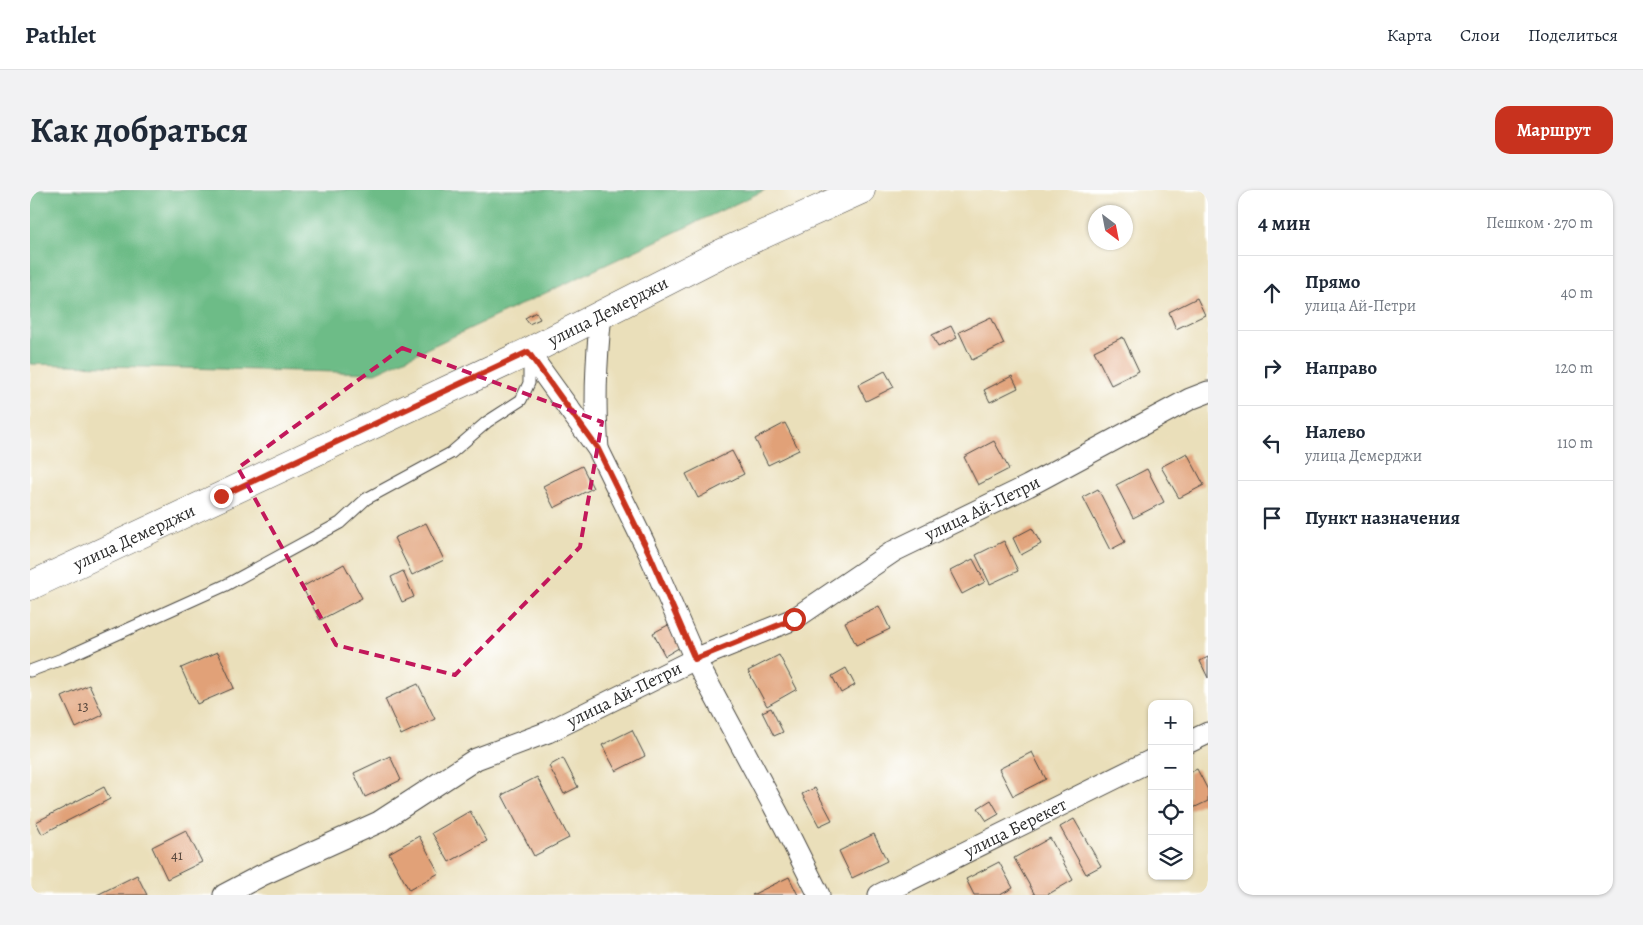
<!DOCTYPE html>
<html lang="ru">
<meta charset="utf-8">
<style>
:root{--surface:#fff;--page:#f2f2f3;--text:#1f2937;--muted:#747a83;--line:#e0e1e3;--accent:#c8321e}
body{margin:0;font-family:Alegreya,serif;background:var(--page);color:var(--text)}
.controls{position:absolute;right:15px;bottom:15px;display:grid;overflow:hidden;border-radius:10px;box-shadow:0 1px 4px #0004}
.controls button{width:45px;height:45px;display:grid;place-items:center;padding:0;border:0;border-bottom:1px solid var(--line);background:var(--surface);color:var(--text);font:25px sans-serif}
.compass{position:absolute;left:1058px;top:15px;width:45px;height:45px;border-radius:50%;background:var(--surface);box-shadow:0 1px 4px #0004;rotate:148deg}
.stop{position:absolute;width:15px;height:15px;margin:-11px;border:4px solid #c8321e;border-radius:50%;background:#fff}
.stop.end{background:#c8321e;border-color:#fff;box-shadow:0 1px 5px #0008}
.list{margin:0;padding:0;list-style:none}
h2{display:flex;justify-content:space-between;align-items:center;height:65px;margin:0;padding:0 20px;font-size:21px}
h2 small{font-size:16px;font-weight:400;color:var(--muted)}
.list li{display:grid;grid-template-columns:32px 1fr auto;gap:15px;align-items:center;box-sizing:border-box;height:75px;padding:0 20px;border-top:1px solid var(--line)}
.list b{display:block;font-size:19px;white-space:nowrap}
.list p{margin:0;font-size:16px;white-space:nowrap;color:var(--muted)}
.list em{font-size:16px;font-style:normal;color:var(--muted)}
.icon{flex:none;width:28px;height:28px;fill:none;stroke:currentColor;stroke-width:2;stroke-linecap:round;stroke-linejoin:round}
.map{position:relative;flex:none;width:1178px;height:705px;overflow:hidden;border-radius:15px}
header{display:flex;align-items:center;gap:30px;box-sizing:border-box;height:70px;padding:0 25px;background:var(--surface);border-bottom:1px solid var(--line)}
header strong{font-size:24px}
nav{display:flex;gap:28px;margin-inline-start:auto;font-size:18px}
.intro{display:flex;align-items:center;justify-content:space-between;box-sizing:border-box;height:120px;padding:0 30px}
h1{margin:0;font-size:35px}
.button{padding:12px 22px;border-radius:15px;background:var(--accent);color:#fff;font-size:18px;font-weight:700}
main{display:flex;gap:30px;padding:0 30px}
aside{flex:1;background:var(--surface);border-radius:15px;box-shadow:0 1px 4px #0004}
.map>svg:first-child{display:block}
.forest{fill:#6dbc87;stroke:#4c7459}
.building{fill:#e1a178}
.lines{fill:none;stroke-linecap:round;stroke-linejoin:round}
.lane-casing{stroke:#484640;stroke-width:13}
.street-casing{stroke:#484640;stroke-width:23}
.secondary-casing{stroke:#484640;stroke-width:29}
.lane{stroke:#fff;stroke-width:11}
.street{stroke:#fff;stroke-width:21}
.secondary{stroke:#fff;stroke-width:28}
.route{stroke:#c8321e;stroke-width:6}
.marked{fill:none;stroke:#c2185b;stroke-width:4;stroke-dasharray:10 6;stroke-linejoin:round}
.labels{text-anchor:middle;dominant-baseline:central;stroke-width:4;stroke-linejoin:round;paint-order:stroke}
.number-label{font-size:15px;fill:#58483e}
.street-label{font-size:18px;fill:#2b2b2b;stroke:#fff}
</style>
<header>
<strong>Pathlet</strong>
<nav><a>Карта</a><a>Слои</a><a>Поделиться</a></nav>
</header>
<div class="intro"><h1>Как добраться</h1><a class="button">Маршрут</a></div>
<main>
<div class="map">
<svg width="1178" height="705" viewBox="0 0 1178 705">
<rect width="100%" height="100%" fill="#fff"/>
<filter id="ink" filterUnits="userSpaceOnUse"><feTurbulence type="fractalNoise" baseFrequency=".02" numOctaves="2"/><feDisplacementMap in="SourceGraphic" scale="10" xChannelSelector="R" yChannelSelector="G"/><feConvolveMatrix kernelMatrix="1 2 1 2 8 2 1 2 1" color-interpolation-filters="sRGB"/></filter>
<filter id="wash" filterUnits="userSpaceOnUse"><feTurbulence type="fractalNoise" baseFrequency=".0096" numOctaves="4" result="noise"/><feDisplacementMap in="SourceGraphic" scale="20" xChannelSelector="R" yChannelSelector="G"/><feGaussianBlur stdDeviation="1.12" result="paint"/><feColorMatrix in="noise" values="0 0 0 0 0 0 0 0 0 0 0 0 0 0 0 0 0 1.4 0 .05"/><feComposite in="paint" operator="in"/></filter>
<g filter="url(#wash)">
<rect width="100%" height="100%" fill="#eadfba"/>
<path class="forest" d="M 0,0 L 735,0 L 345,183 L 0,174 Z"/>
<g id="blocks">
<path class="building" d="M 1167,108 L 1175,125 L 1146,139 L 1139,122 Z
M 506,122 L 510,129 L 499,134 L 495,128 Z
M 961,127 L 974,154 L 942,170 L 929,142 Z
M 921,136 L 927,148 L 908,157 L 902,145 Z
M 1093,147 L 1109,181 L 1081,195 L 1064,161 Z
M 855,181 L 864,197 L 836,211 L 828,195 Z
M 982,186 L 988,198 L 960,212 L 954,200 Z
M 755,233 L 769,260 L 738,275 L 725,249 Z
M 964,251 L 979,279 L 948,295 L 934,267 Z
M 702,261 L 714,284 L 668,308 L 656,284 Z
M 1157,263 L 1174,295 L 1149,308 L 1131,277 Z
M 552,276 L 563,298 L 524,318 L 513,296 Z
M 1117,279 L 1134,312 L 1103,328 L 1086,295 Z
M 1068,299 L 1095,352 L 1080,360 L 1053,307 Z
M 396,333 L 414,370 L 382,385 L 364,348 Z
M 1002,338 L 1011,354 L 991,365 L 983,348 Z
M 974,351 L 988,381 L 960,394 L 946,365 Z
M 943,369 L 955,392 L 932,404 L 920,381 Z
M 314,374 L 332,408 L 290,430 L 272,397 Z
M 373,381 L 384,407 L 372,412 L 361,387 Z
M 849,416 L 860,439 L 826,455 L 815,432 Z
M 640,434 L 652,456 L 635,466 L 623,443 Z
M 188,462 L 204,498 L 167,514 L 151,478 Z
M 749,465 L 767,499 L 737,516 L 718,481 Z
M 1178,467 L 1178,488 L 1170,471 Z
M 816,478 L 825,495 L 811,503 L 802,486 Z
M 388,494 L 405,529 L 371,545 L 355,509 Z
M 59,495 L 73,525 L 46,538 L 32,507 Z
M 741,518 L 753,542 L 744,546 L 732,522 Z
M 602,540 L 615,566 L 586,581 L 572,555 Z
M 1002,562 L 1016,589 L 983,606 L 969,579 Z
M 360,566 L 371,590 L 335,607 L 324,583 Z
M 533,568 L 548,597 L 534,604 L 519,576 Z
M 1167,579 L 1178,600 L 1178,611 L 1159,620 L 1159,583 Z
M 507,587 L 539,648 L 504,666 L 472,605 Z
M 74,597 L 80,609 L 12,644 L 6,632 Z
M 785,598 L 802,630 L 789,636 L 772,604 Z
M 961,610 L 969,624 L 957,631 L 948,618 Z
M 440,621 L 457,651 L 419,672 L 402,643 Z
M 1044,629 L 1071,676 L 1056,684 L 1030,637 Z
M 156,640 L 172,672 L 137,689 L 122,657 Z
M 844,644 L 857,671 L 822,688 L 809,661 Z
M 389,646 L 409,683 L 379,700 L 359,663 Z
M 1020,648 L 1043,690 L 1017,705 L 1005,705 L 984,668 Z
M 969,672 L 983,698 L 970,705 L 944,705 L 936,689 Z
M 107,685 L 117,705 L 67,705 Z
M 759,687 L 768,705 L 722,705 Z"/>
</g>
</g>
<g filter="url(#ink)">
<use href="#blocks" fill-opacity="0" stroke="#484640" stroke-width="1"/>
<g class="lines">
<g class="lane-casing">
<path id="lane" d="M 0,481 L 32,469 L 196,395 L 310,333 L 336,309 L 421,263 L 457,232 L 491,210 L 499,193 L 499,166"/>
</g>
<g class="street-casing">
<g id="street">
<path d="M 498,162 L 568,259 L 619,363 L 665,469 L 755,637 L 789,705"/>
<path d="M 568,259 C 564,212 566,171 571,124"/>
<path d="M 1159,552 L 1178,543"/>
<path id="s1" d="M 194,705 L 232,685 L 349,632 L 446,569 L 518,542 L 665,469 L 764,429 L 864,361 L 998,296 L 1160,209 L 1178,202"/>
<path id="s2" d="M 849,705 L 1122,570"/>
</g>
</g>
<g class="secondary-casing">
<g id="secondary">
<path id="s3" d="M 0,396 L 498,162 L 692,63 L 831,0"/>
</g>
</g>
<use href="#lane" class="lane"/>
<use href="#street" class="street"/>
<use href="#secondary" class="secondary"/>
</g>
</g>
<g class="lines" filter="url(#ink)">
<path class="route" d="M 191,306 L 498,162 L 568,259 L 619,363 L 665,469 L 764,429"/>
</g>
<path class="marked" d="M 372,158 L 572,232 L 550,357 L 425,485 L 306,455 L 208,278 Z"/>
<g class="labels">
<g class="number-label">
<text x="53" y="516">13</text>
<text x="147" y="665">41</text>
</g>
<g class="street-label">
<text stroke="none"><textPath href="#s3" startOffset="640">улица Демерджи</textPath></text>
<text stroke="none"><textPath href="#s1" startOffset="854">улица Ай-Петри</textPath></text>
<text stroke="none"><textPath href="#s3" startOffset="115">улица Демерджи</textPath></text>
<text stroke="none"><textPath href="#s1" startOffset="449">улица Ай-Петри</textPath></text>
<text stroke="none"><textPath href="#s2" startOffset="152">улица Берекет</textPath></text>
</g>
</g>
</svg>
<div class="controls">
<button>+</button>
<button>−</button>
<button><svg class="icon" aria-label="locate" viewBox="0 0 24 24"><circle cx="12" cy="12" r="6"/><path d="M12 2v4M12 18v4M2 12h4M18 12h4"/></svg></button>
<button><svg class="icon" aria-label="layers" viewBox="0 0 24 24"><path d="M12 4l9 5-9 5-9-5zM3 14l9 5 9-5"/></svg></button>
</div>
<svg class="compass" viewBox="-18 -18 36 36"><path d="M0-13l5 13h-10z" fill="#e53935"/><path d="M0 13l5-13h-10z" fill="#747a83"/></svg>
<div class="stop" style="left:764px;top:429px"></div>
<div class="stop end" style="left:191px;top:306px"></div>
</div>
<aside>
<h2>4 мин<small>Пешком · 270 m</small></h2>
<ul class="list">
<li><svg class="icon" aria-label="ahead" viewBox="0 0 24 24"><path d="M12 20V5M6 11l6-6 6 6"/></svg><div><b>Прямо</b><p>улица Ай-Петри</p></div><em>40 m</em></li>
<li><svg class="icon" aria-label="right" viewBox="0 0 24 24"><path d="M7 20v-9h11M14 6l5 5-5 5"/></svg><div><b>Направо</b></div><em>120 m</em></li>
<li><svg class="icon" aria-label="left" viewBox="0 0 24 24"><path d="M17 20v-9H6M10 6l-5 5 5 5"/></svg><div><b>Налево</b><p>улица Демерджи</p></div><em>110 m</em></li>
<li><svg class="icon" aria-label="arrive" viewBox="0 0 24 24"><path d="M6 21V4h12l-3 4 3 4H6"/></svg><div><b>Пункт назначения</b></div></li>
</ul>
</aside>
</main>
